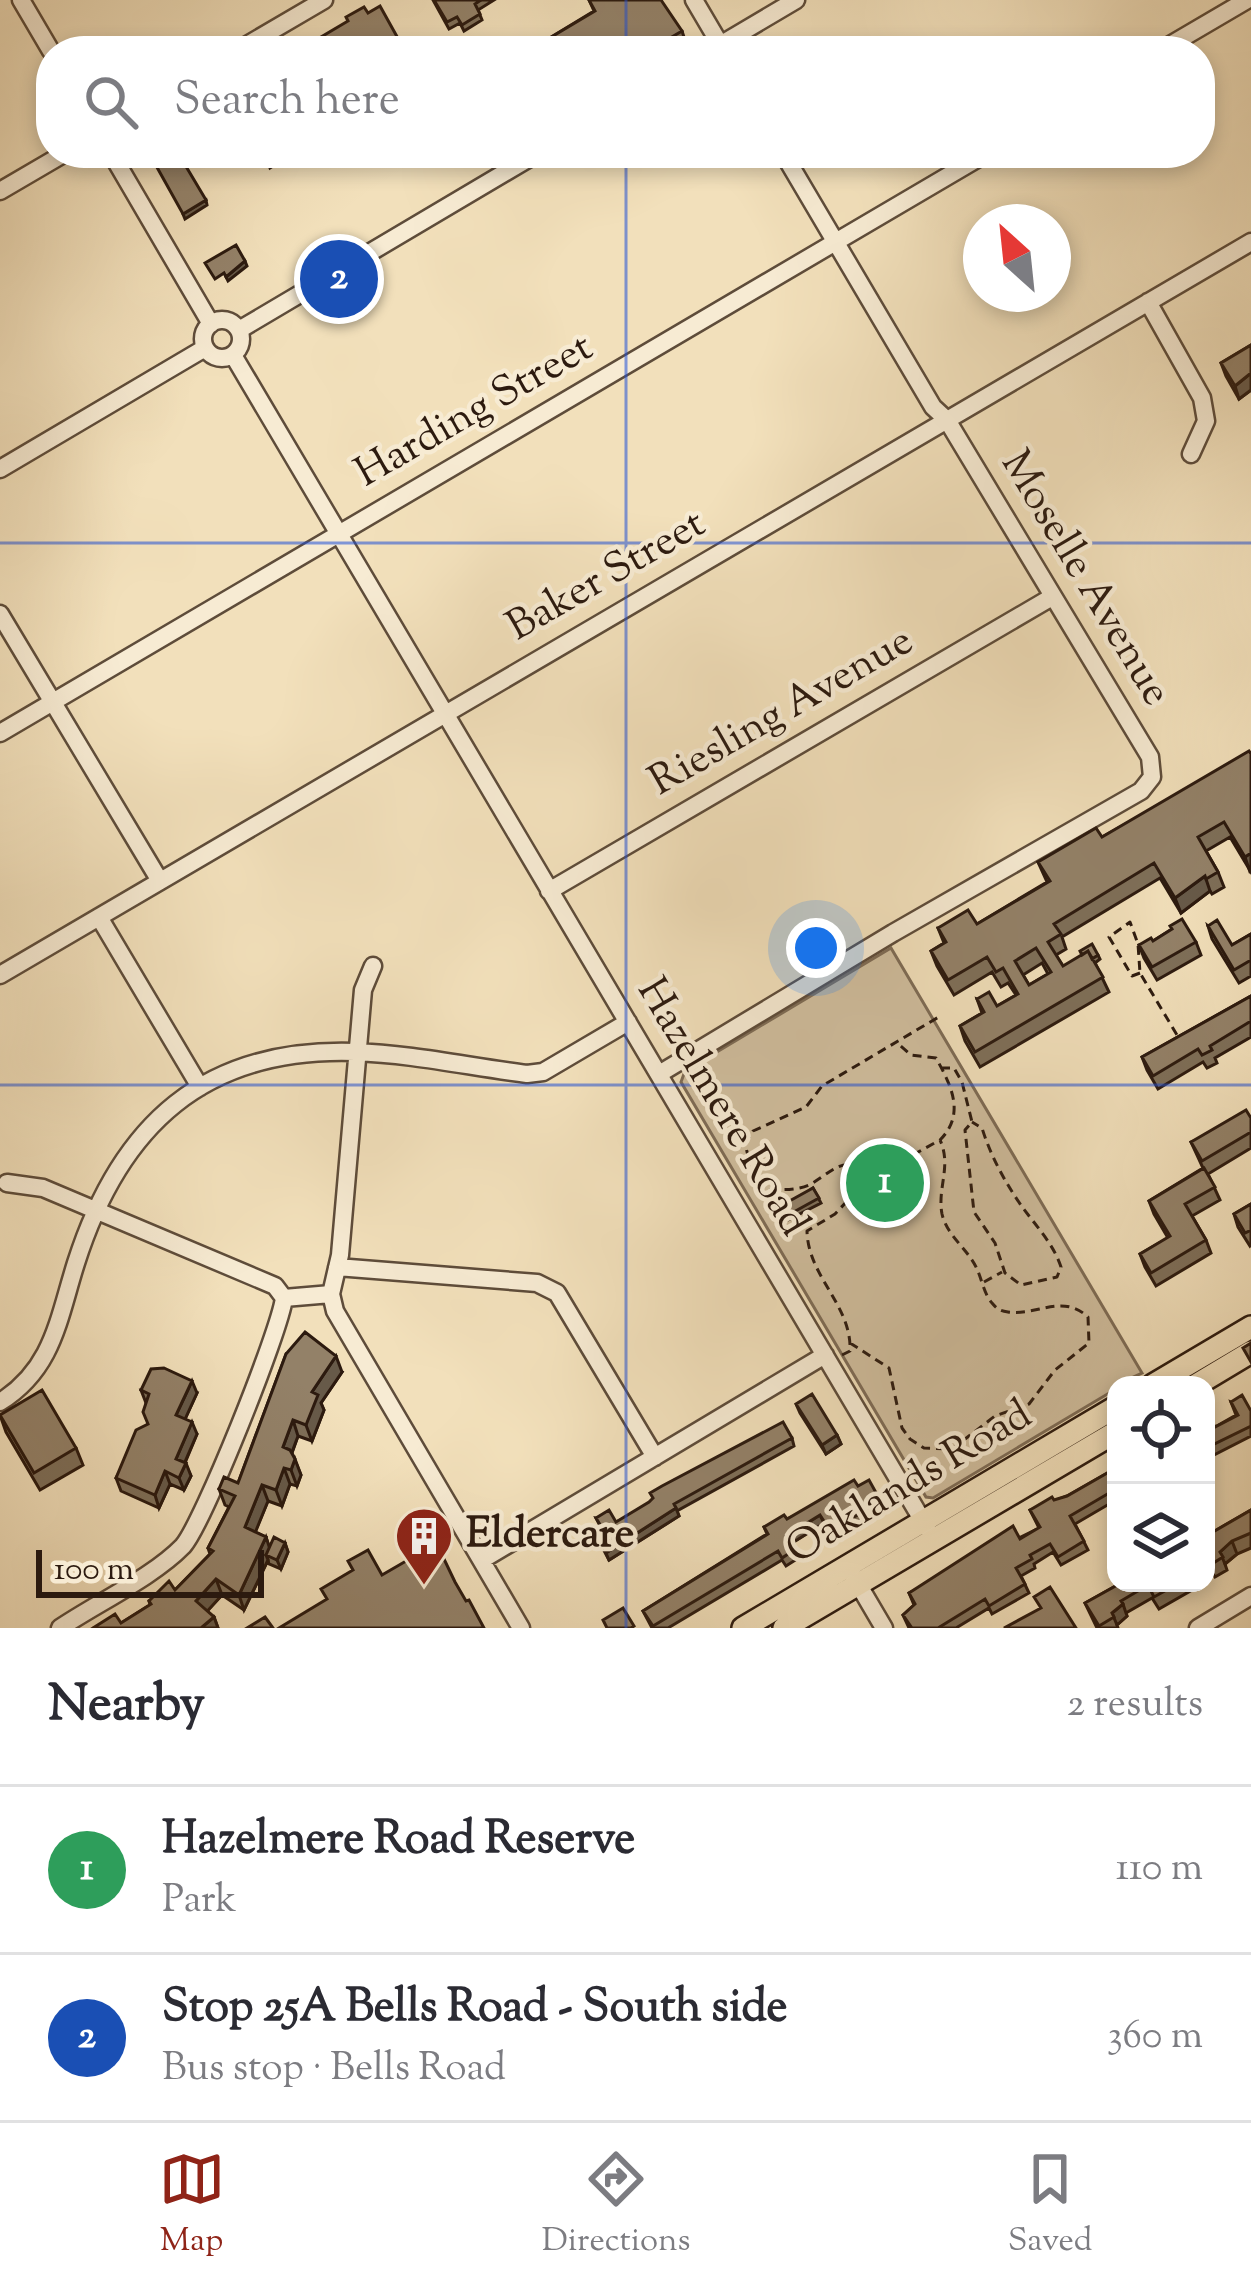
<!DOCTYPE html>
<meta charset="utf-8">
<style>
:root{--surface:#fff;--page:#f7f7f7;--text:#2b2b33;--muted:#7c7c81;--line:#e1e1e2;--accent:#8f2418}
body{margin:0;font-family:"Sorts Mill Goudy",serif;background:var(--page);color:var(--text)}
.controls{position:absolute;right:36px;bottom:36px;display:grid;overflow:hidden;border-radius:24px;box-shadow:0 6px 18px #0003}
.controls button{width:108px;height:108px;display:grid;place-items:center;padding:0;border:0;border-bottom:3px solid var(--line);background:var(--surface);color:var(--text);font:60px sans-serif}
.compass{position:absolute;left:963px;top:204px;width:108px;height:108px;border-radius:50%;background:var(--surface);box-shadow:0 6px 18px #0003;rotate:333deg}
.scale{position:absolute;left:36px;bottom:30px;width:228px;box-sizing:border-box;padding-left:12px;border:6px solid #2c1a0f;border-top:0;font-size:33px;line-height:42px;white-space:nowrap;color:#2c1a0f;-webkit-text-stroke:9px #f7ebd3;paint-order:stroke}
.you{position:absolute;left:816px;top:948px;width:42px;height:42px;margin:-30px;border:9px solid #fff;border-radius:50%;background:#1a73e8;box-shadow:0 0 0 18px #1a73e833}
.badge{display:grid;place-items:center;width:78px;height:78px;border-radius:50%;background:var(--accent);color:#fff;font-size:39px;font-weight:700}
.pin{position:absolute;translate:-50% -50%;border:6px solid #fff;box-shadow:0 3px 12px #0006}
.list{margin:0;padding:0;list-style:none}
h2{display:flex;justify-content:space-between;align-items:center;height:156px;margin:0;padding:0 48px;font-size:51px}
h2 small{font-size:39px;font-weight:400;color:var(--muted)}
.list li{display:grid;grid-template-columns:78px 1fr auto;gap:36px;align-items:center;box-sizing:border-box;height:168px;padding:0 48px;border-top:3px solid var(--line)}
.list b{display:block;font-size:45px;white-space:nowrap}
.list p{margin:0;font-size:39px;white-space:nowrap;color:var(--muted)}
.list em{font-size:39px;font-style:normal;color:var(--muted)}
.icon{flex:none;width:66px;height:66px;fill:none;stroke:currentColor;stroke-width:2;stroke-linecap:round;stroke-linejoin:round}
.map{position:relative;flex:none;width:1251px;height:1628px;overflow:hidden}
.search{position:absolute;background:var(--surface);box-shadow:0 6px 18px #0003;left:36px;right:36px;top:36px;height:132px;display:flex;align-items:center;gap:30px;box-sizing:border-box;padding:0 42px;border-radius:48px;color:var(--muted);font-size:45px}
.sheet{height:492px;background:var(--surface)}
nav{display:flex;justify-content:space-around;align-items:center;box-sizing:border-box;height:168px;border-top:3px solid var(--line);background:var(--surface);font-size:33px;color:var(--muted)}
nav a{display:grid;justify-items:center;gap:6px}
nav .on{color:var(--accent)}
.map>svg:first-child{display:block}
.green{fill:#d0be9e;stroke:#7e6c56;stroke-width:3}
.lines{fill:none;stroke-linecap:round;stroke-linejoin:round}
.minor-casing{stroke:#5e4c3a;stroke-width:21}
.major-casing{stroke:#2c1a0f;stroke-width:26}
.path{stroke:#2c1a0f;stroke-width:3;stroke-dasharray:9 6;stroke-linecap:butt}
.minor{stroke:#f7ebd3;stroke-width:16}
.major{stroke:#f2e0bb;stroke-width:21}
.wall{fill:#7e6f59;stroke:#2c1a0f;stroke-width:3;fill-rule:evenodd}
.shaded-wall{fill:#675a49;stroke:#2c1a0f;stroke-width:3}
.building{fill:#938168;stroke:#2c1a0f;stroke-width:3;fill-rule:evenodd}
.grid{fill:none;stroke:#1d4ed8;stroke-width:3;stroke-opacity:0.55}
.labels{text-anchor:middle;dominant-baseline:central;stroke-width:9;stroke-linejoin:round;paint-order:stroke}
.street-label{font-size:42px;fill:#2c1a0f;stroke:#f7ebd3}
.poi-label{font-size:42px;font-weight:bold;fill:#2c1a0f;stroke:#f7ebd3;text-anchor:start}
</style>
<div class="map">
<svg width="1251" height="1628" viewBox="0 0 1251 1628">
<rect width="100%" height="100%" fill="#f2e0bb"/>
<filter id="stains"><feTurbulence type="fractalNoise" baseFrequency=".00167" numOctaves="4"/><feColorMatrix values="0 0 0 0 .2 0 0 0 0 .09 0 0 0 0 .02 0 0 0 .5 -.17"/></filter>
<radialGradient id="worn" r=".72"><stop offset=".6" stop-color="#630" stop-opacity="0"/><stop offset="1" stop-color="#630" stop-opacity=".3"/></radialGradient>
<path class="green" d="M 891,948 L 1142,1373 L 1116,1385 L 1116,1389 L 933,1498 L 926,1497 L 681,1082 L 685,1071 Z"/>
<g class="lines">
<g class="minor-casing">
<path id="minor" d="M 21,0 L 51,51
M 694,0 L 724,51
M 237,51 L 324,0
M 710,51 L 796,0
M 1160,51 L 1247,0
M 111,153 L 211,324
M 0,191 L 65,153
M 1148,302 L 1202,398 L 1206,421 L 1191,454
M203 339a19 19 0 1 1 38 0a19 19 0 1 1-38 0Z
M 239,330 L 538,153
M 233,355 L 927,1528
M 0,469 L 205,348
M 0,614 L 160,881
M 0,733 L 987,153
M 549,891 L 1052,597
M 99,917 L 200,1087
M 373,966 L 363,990 L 340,1255 L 331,1294 L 335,1311 L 521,1628
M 0,975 L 1251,242
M 659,1074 L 893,933 L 1141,791 L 1152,777 L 1150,757 L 947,420 L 933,407 L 783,153
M 7,1183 L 43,1188 L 275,1286 L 284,1298 L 331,1294
M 337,1267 L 537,1283 L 557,1293 L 655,1457
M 0,1402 C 53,1369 58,1320 76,1263 C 120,1125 204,1047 355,1052 C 412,1054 471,1067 527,1074 L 543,1072 L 628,1022
M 482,1560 L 825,1355
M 854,1577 L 884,1628
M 60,1628 C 97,1603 153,1577 183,1546 C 203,1523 280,1331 284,1298
M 1198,1628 L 1251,1596"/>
</g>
<g class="major-casing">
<path id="major" d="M 1153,1385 L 1251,1327
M 1196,1385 L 1251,1352
M 743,1628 L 1116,1407
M 784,1628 L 1116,1432"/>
</g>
<path class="path" d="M 1140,973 L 1132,976 L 1109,937 L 1130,922 L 1138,944 L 1140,973 L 1177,1035
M 941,1068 L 954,1068 L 962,1082 L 972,1122 L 965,1130 L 974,1212 L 995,1243 L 1005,1273 L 1021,1285 L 1057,1277 L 1061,1267 C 1054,1245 1037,1227 1023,1208 C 1006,1184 991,1157 982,1128 L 972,1122
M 876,1173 C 841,1156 839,1167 811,1184 C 800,1190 783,1190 771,1189 L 748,1156 L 745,1143 L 753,1131 L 806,1107 L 822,1086 L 942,1015
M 984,1282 L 1002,1272
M 850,1343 L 889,1368 L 902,1428 L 910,1439 L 924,1448 L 952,1449 L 995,1416 L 1029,1404 L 1055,1370 L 1089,1343 L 1088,1317 C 1062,1293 1038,1316 1008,1312 C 1000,1311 997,1309 992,1303 C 984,1294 982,1280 977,1269 C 968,1249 947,1236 942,1214 C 937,1188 952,1166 940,1140
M 842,1355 L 850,1351 C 852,1305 808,1277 807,1231 L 835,1214 L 866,1181 L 940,1140 C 966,1114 951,1085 936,1058 L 911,1055 L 896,1042"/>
<use href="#minor" class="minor"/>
<use href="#major" class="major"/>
</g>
<path class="wall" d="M 433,0 L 494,0 L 478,10 L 482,20 L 464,31 L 460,23 L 449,29 Z
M 589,0 L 682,31 L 684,37 L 661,51 L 517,51 L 538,45 L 594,11 Z
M 1251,345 L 1251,390 L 1239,399 L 1226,376 L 1221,363 Z
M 1251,754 L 1251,872 L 1230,837 L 1206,851 L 1218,872 L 1224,887 L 1212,894 L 1210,891 L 1181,913 L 1160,878 L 1062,937 L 1066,949 L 1056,955 L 1063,966 L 1098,955 L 1100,959 L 1095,963 L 1109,992 L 980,1067 L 965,1041 L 960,1026 L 982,1013 L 977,999 L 997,1006 L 1016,995 L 1008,983 L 1001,987 L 992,972 L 954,995 L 937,966 L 931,951 L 944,943 L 938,928 L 977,924 L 1047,882 L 1038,862 L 1102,837 ZM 1042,963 L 1048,974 L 1029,985 L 1023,975 Z
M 1208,926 L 1232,945 L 1251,934 L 1251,976 L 1239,983 L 1212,939 Z
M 1172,929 L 1196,942 L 1201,955 L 1157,980 L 1144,958 L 1139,945 L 1153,941 Z
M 1251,996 L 1251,1037 L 1215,1058 L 1217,1063 L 1207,1068 L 1203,1062 L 1158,1089 L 1147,1070 L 1142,1057 Z
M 1251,1118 L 1251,1148 L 1208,1174 L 1220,1200 L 1192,1216 L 1206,1240 L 1211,1253 L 1156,1286 L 1145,1267 L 1140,1254 L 1168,1238 L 1154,1214 L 1149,1201 L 1203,1168 L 1191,1142 Z
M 813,1188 L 821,1203 L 782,1223 L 777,1214 Z
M 1251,1204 L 1251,1245 L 1250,1246 L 1238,1227 L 1234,1214 Z
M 286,1354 L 342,1372 L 321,1403 L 324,1410 L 312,1441 L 298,1436 L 292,1453 L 301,1475 L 297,1486 L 290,1484 L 282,1506 L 268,1501 L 255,1532 L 266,1537 L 269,1547 L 285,1543 L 288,1552 L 281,1569 L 269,1564 L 268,1560 L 244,1610 L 222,1595 L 207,1611 L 214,1617 L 218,1628 L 93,1628 L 121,1623 L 150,1605 L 149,1601 L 175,1590 L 210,1554 L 208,1548 L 229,1507 L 225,1505 L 219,1489 L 238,1483 Z
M 141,1390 L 197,1393 L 185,1419 L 197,1434 L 185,1463 L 191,1476 L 184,1490 L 170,1484 L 159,1508 L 121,1491 L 116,1478 L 148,1424 L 146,1403 Z
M 1231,1402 L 1251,1411 L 1251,1436 L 1206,1459 L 1206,1416 L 1215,1427 L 1236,1415 Z
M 796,1404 L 837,1435 L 841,1444 L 826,1454 L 800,1413 Z
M 0,1415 L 76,1448 L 83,1465 L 40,1490 L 6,1432 Z
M 792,1438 L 794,1446 L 677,1511 L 679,1516 L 609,1560 L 599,1541 L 606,1537 L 596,1518 L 616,1522 Z
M 1116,1468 L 1116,1500 L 1075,1524 L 1088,1550 L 1061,1565 L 1053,1552 L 1034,1564 L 1035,1568 L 1021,1576 L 1029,1593 L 992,1614 L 989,1608 L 956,1628 L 909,1628 L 903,1615 L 914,1605 L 909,1593 L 1039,1528 L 1030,1510 L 1067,1496 Z
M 858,1486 L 879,1498 L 882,1506 L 871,1512 L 873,1518 L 832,1538 L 824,1523 L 790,1544 L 797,1559 L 786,1566 L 782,1560 L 668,1628 L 652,1628 L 643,1611 L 767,1534 L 764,1527 L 787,1519 Z
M 1251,1510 L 1251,1548 L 1237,1554 L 1225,1564 L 1227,1570 L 1215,1577 L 1207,1564 L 1206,1565 L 1206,1536 Z
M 1121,1583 L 1189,1583 L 1192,1590 L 1159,1609 L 1152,1598 L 1126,1613 L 1127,1616 L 1117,1625 L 1118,1628 L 1097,1628 L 1085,1603 Z"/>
<path class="shaded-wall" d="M 279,156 L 281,161 L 270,168 L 268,162 Z
M 206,200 L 207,205 L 185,219 L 183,214 Z
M 245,261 L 247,266 L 228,281 L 226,277 Z
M 1251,373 L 1251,390 L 1239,399 L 1235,386 Z
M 1251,853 L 1251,872 L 1250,872 L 1245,857 Z
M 1205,876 L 1210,891 L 1181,913 L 1175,898 Z
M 336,1356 L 342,1372 L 321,1403 L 324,1410 L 312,1441 L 306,1425 L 312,1392 Z
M 192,1381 L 197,1393 L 181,1428 L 176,1415 Z
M 293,1420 L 298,1436 L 288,1463 L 283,1447 Z
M 192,1422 L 197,1434 L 181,1471 L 176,1459 Z
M 837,1435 L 841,1444 L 826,1454 L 822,1445 Z
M 295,1459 L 301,1475 L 297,1486 L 291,1470 Z
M 186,1463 L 191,1476 L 184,1490 L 179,1478 Z
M 284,1468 L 290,1484 L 282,1506 L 276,1490 Z
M 165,1471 L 170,1484 L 159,1508 L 155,1495 Z
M 262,1485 L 268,1501 L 251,1543 L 245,1527 Z
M 676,1508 L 679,1516 L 609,1560 L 606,1553 Z
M 820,1515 L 824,1523 L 789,1545 L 786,1536 Z
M 266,1537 L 271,1552 L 266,1555 L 268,1560 L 244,1610 L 239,1595 Z
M 1232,1541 L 1237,1554 L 1225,1564 L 1220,1552 Z
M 285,1543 L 288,1552 L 281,1569 L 277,1560 Z
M 216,1579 L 222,1595 L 202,1617 L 196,1601 Z
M 1123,1604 L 1127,1616 L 1117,1625 L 1112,1613 Z
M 214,1617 L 218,1628 L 201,1628 Z"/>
<path class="building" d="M 434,0 L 481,0 L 475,4 L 480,14 L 462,25 L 457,17 L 447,22 Z
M 589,0 L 661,0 L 682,31 L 648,51 L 517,51 L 516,49 L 534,38 L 538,45 L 595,11 Z
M 380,6 L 405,51 L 319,51 L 316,40 L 348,21 L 346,17 L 364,7 L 368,13 Z
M 144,153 L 178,153 L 206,200 L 183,214 L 149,153 L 146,155 Z
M 263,153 L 277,153 L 279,156 L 268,162 Z
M 236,245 L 245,261 L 226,277 L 224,273 L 215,279 L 205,263 Z
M 1251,345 L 1251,373 L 1235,386 L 1221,363 Z
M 1249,751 L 1251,754 L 1251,853 L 1245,857 L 1224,822 L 1198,837 L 1218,872 L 1206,879 L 1205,876 L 1175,898 L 1154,863 L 1054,924 L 1061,934 L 1048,942 L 1063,966 L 1088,951 L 1103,977 L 975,1052 L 960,1026 L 984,1012 L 977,999 L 989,992 L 997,1006 L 1018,994 L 1003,968 L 996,972 L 987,957 L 948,980 L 931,951 L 946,942 L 938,928 L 968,910 L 977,924 L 1050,881 L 1038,862 L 1096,828 L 1102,837 ZM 1036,948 L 1051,972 L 1029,985 L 1015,961 Z
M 1182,919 L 1196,942 L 1152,967 L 1139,945 L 1151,938 L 1153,941 L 1172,929 L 1170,926 Z
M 1217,920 L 1232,945 L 1251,934 L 1251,960 L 1234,970 L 1208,926 Z
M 1092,944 L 1098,955 L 1092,959 L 1088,951 L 1082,955 L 1080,951 Z
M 1251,996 L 1251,1021 L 1210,1046 L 1212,1050 L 1202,1055 L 1198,1049 L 1153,1076 L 1142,1057 Z
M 1246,1110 L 1251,1118 L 1251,1132 L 1202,1161 L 1191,1142 Z
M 1204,1168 L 1215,1187 L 1185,1204 L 1206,1240 L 1151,1273 L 1140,1254 L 1170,1236 L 1149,1201 Z
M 813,1188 L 819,1198 L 781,1219 L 775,1209 Z
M 1251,1204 L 1251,1230 L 1245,1233 L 1234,1214 Z
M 305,1332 L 336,1356 L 312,1392 L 318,1395 L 306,1425 L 293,1420 L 283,1447 L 290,1450 L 295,1459 L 291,1470 L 284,1468 L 276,1490 L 262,1485 L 245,1527 L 266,1537 L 239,1595 L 216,1579 L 196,1601 L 214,1617 L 201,1628 L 93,1628 L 115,1614 L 121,1623 L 151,1604 L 149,1601 L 169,1581 L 175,1590 L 213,1551 L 208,1548 L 235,1496 L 219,1489 L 224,1477 L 238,1483 L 286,1354 Z
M 1251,1343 L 1251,1362 L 1243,1348 Z
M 164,1368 L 192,1381 L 176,1415 L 192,1422 L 176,1459 L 186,1463 L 179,1478 L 165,1471 L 155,1495 L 116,1478 L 136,1430 L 148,1424 L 143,1412 L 149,1394 L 141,1390 L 151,1369 Z
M 42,1390 L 76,1448 L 34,1473 L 0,1415 Z
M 812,1394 L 837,1435 L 822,1445 L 796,1404 Z
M 1242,1395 L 1251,1411 L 1251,1426 L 1206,1448 L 1206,1416 L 1208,1415 L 1215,1427 L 1238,1415 L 1231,1402 Z
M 783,1422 L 792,1438 L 674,1504 L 676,1508 L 606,1553 L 599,1541 L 607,1536 L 596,1518 L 609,1510 L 616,1522 L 649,1502 L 653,1498 L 650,1493 L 662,1486 Z
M 1116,1468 L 1116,1489 L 1070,1516 L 1084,1541 L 1058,1557 L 1050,1544 L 1030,1555 L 1032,1559 L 1016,1568 L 1025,1584 L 989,1606 L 985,1599 L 938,1628 L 912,1628 L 903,1615 L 915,1604 L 909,1593 L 1013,1526 L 1020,1539 L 1040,1527 L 1030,1510 L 1052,1497 L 1054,1500 L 1067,1496 Z
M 854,1480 L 858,1486 L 869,1480 L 879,1498 L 867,1504 L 870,1509 L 829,1529 L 820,1515 L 786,1536 L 794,1550 L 782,1558 L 778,1551 L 653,1626 L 643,1611 L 768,1534 L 764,1527 L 784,1515 L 787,1519 Z
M 1251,1510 L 1251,1533 L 1232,1541 L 1220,1552 L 1223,1557 L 1210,1565 L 1206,1557 L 1206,1536 Z
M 425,1531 L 429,1538 L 433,1536 L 455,1582 L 466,1601 L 469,1600 L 484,1628 L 279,1628 L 327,1599 L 321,1589 L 353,1570 L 348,1561 L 368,1550 L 382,1575 L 413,1557 L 405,1543 Z
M 274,1537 L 285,1543 L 277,1560 L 266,1555 Z
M 1121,1583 L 1179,1583 L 1154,1597 L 1148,1585 L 1121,1601 L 1123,1604 L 1112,1613 L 1114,1617 L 1099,1626 L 1085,1603 Z
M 1050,1587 L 1076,1628 L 1004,1628 L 1041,1608 L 1034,1597 Z
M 623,1608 L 634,1626 L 631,1628 L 607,1628 L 603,1620 Z
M 265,1617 L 273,1628 L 247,1628 Z"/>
<path class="grid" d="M 626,0 L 626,51M 626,153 L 626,1628M 0,543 L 1251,543M 0,1085 L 1251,1085"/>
<defs>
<g id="building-pin" transform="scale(3)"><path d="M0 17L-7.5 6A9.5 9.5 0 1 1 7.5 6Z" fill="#8f2418" stroke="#f7ebd3"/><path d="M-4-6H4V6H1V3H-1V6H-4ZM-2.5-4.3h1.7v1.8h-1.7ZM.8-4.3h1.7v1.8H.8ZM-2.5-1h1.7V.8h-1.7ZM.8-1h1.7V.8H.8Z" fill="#fff"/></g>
</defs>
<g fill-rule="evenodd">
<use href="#building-pin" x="424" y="1536"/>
</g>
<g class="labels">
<g class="street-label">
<text transform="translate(475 412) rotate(-30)">Harding Street</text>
<text transform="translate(607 577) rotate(-30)">Baker Street</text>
<text transform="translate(1084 579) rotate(59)">Moselle Avenue</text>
<text transform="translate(782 713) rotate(-30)">Riesling Avenue</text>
<text transform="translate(721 1108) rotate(59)">Hazelmere Road</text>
<text transform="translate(910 1484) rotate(-31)">Oaklands Road</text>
</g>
<g class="poi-label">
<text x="466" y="1536">Eldercare</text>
</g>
</g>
<rect width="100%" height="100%" filter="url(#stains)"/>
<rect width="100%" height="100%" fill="url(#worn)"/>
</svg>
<div class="controls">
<button><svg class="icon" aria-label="locate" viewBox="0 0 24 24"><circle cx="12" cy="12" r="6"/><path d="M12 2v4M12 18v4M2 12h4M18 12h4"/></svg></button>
<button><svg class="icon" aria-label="layers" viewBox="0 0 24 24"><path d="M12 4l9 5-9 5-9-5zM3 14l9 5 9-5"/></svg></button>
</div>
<svg class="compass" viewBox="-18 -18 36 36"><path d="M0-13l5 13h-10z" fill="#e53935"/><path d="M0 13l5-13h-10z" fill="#7c7c81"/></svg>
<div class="scale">100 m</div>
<div class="you"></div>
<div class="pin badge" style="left:885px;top:1183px;background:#2e9e5b">1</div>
<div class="pin badge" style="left:339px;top:279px;background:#1a4fb4">2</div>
<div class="search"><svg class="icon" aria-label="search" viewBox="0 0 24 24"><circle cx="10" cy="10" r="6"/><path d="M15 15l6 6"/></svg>Search here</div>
</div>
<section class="sheet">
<h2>Nearby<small>2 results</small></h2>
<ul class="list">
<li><span class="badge" style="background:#2e9e5b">1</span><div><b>Hazelmere Road Reserve</b><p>Park</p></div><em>110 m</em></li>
<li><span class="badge" style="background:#1a4fb4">2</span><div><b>Stop 25A Bells Road - South side</b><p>Bus stop · Bells Road</p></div><em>360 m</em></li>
</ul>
</section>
<nav>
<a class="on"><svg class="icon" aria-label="map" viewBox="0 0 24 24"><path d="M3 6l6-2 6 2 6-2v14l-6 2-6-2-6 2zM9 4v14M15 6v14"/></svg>Map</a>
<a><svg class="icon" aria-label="directions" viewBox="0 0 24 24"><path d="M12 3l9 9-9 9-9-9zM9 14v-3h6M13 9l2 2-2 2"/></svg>Directions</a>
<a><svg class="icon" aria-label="saved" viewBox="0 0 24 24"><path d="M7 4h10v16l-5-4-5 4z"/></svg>Saved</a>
</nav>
